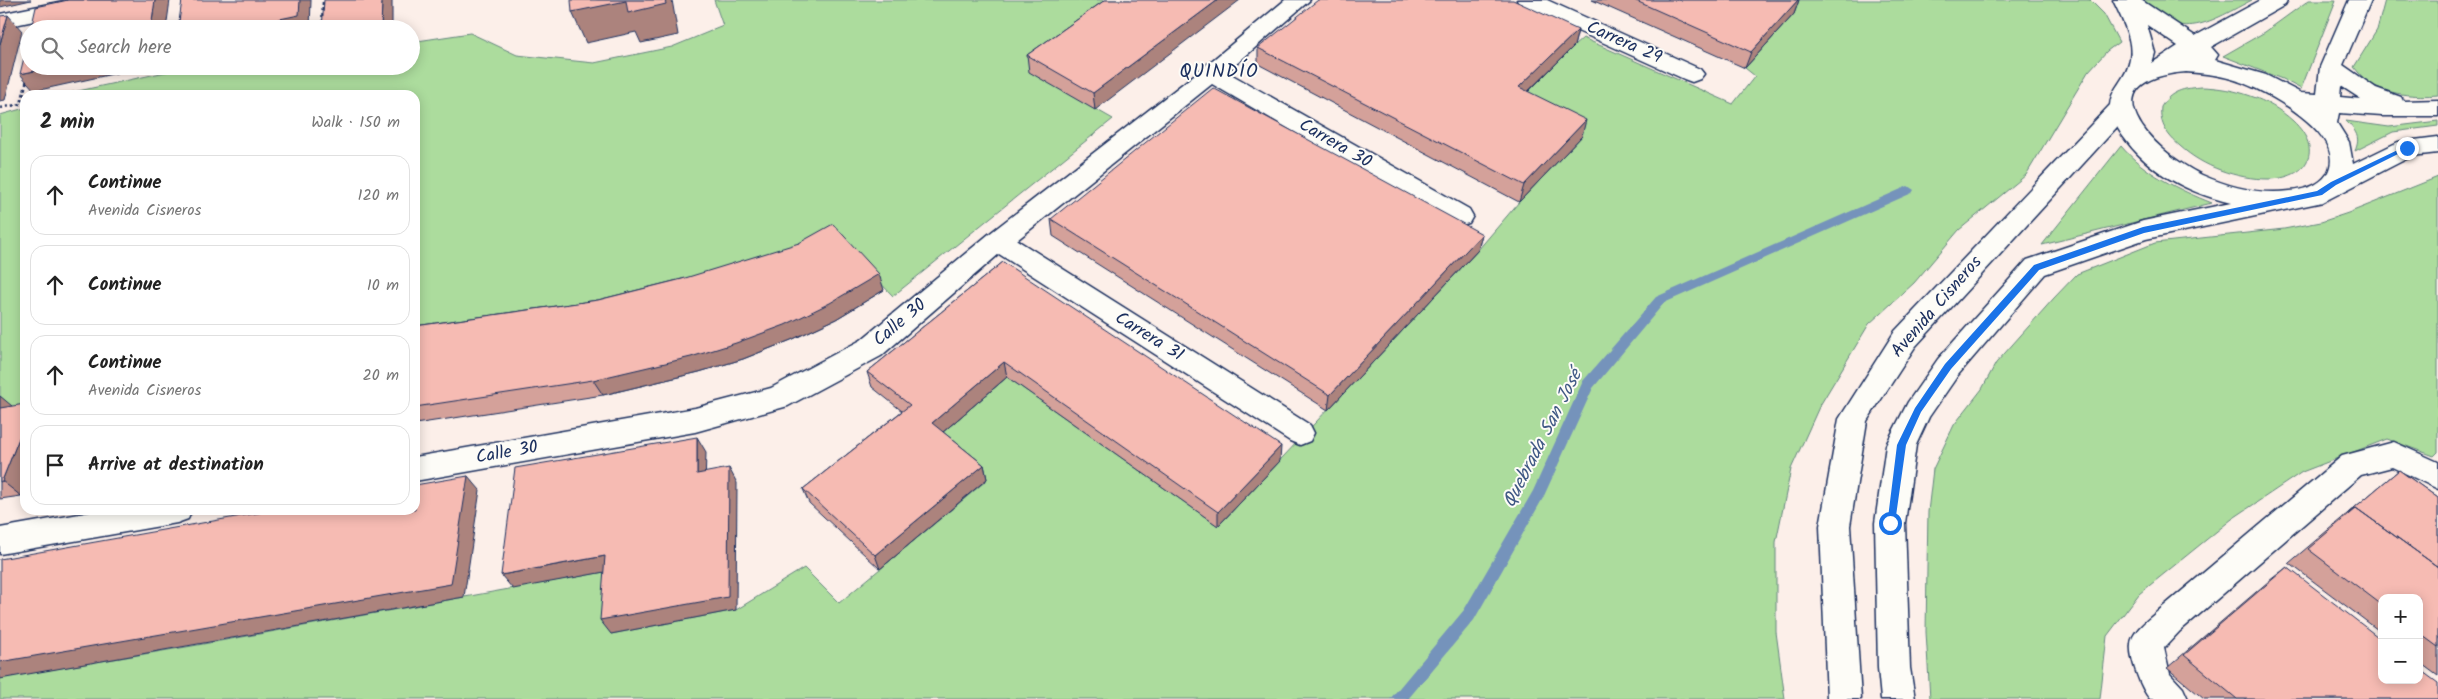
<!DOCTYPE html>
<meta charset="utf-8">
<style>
:root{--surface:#fff;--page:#f2f2f2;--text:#222;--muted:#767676;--line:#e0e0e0}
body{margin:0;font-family:Kalam,sans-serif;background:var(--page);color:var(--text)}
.controls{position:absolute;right:15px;bottom:15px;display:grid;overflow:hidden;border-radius:10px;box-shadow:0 2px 12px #0003}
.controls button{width:45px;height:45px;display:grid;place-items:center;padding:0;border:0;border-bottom:1px solid var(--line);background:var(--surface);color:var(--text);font:25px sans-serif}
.stop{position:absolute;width:15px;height:15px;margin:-11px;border:4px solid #1a73e8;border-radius:50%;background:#fff}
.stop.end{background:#1a73e8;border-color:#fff;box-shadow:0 1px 5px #0008}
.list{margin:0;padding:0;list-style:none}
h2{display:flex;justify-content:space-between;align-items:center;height:65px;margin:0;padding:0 20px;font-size:21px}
h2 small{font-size:16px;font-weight:400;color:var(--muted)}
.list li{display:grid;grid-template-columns:32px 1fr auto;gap:15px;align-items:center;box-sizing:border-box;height:80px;margin:0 10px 10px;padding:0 10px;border:1px solid var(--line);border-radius:15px}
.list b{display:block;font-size:19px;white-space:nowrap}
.list p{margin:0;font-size:16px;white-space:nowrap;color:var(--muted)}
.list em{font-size:16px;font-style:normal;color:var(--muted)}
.icon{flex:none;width:28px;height:28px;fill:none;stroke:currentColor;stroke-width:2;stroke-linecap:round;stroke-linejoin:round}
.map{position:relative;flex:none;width:2438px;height:699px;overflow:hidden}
.search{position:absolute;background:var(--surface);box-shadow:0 2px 12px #0003;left:20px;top:20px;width:400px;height:55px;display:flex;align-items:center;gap:12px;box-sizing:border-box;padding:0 18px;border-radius:28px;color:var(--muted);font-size:19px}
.panel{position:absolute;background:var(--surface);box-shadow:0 2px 12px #0003;left:20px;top:90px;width:400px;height:425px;border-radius:15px}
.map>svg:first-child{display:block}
.green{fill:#acdc9d;stroke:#64867e}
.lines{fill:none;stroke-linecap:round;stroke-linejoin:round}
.stream{fill:#7493bb;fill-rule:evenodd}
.minor-casing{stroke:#1b2f5e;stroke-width:3}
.path{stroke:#1b2f5e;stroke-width:2.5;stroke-dasharray:3 3;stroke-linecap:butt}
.minor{fill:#fdfcf7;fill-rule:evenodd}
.wall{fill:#d4a19a;stroke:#1b2f5e}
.shaded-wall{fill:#ac837d;stroke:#1b2f5e}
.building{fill:#f6bbb3;stroke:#1b2f5e}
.route{fill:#1a73e8}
.labels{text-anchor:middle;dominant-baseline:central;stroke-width:4;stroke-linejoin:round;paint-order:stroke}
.street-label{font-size:18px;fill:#1b2f5e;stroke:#fdfcf7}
.neighbourhood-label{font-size:19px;letter-spacing:1px;fill:#1b2f5e;stroke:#fdfcf7}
.water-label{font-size:19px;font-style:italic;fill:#405985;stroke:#fdfcf7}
</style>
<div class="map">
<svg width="2438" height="699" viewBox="0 0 2438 699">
<rect width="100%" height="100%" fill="#fcefe9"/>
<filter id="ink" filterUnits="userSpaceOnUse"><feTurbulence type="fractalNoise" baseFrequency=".02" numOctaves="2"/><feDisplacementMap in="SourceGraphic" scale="10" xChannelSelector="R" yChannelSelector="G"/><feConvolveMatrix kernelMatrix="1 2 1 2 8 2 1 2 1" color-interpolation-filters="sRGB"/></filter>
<g filter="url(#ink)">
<path class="green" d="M 714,0 L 1130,0 L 1029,71 L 1113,119 L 893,296 L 839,240 L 805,259 L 415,344 L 415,95 L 60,95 L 193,66 L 411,66 L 411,42 L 470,33 L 517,55 L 594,63 L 672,47 L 723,26 Z
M 1761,0 L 2090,0 L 2104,14 L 2119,42 L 2107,51 L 2088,72 L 2026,175 L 1959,230 L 1914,283 L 1869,324 L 1819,407 L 1791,469 L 1776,542 L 1776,632 L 1785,699 L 0,699 L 0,678 L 192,646 L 615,570 L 611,634 L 736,610 L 804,568 L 839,603 L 987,480 L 936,438 L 1007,377 L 1218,526 L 1478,250 L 1519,202 L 1515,104 L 1574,46 L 1583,38 L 1733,104 L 1755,76 L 1745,68 Z
M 2144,0 L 2252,0 C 2213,20 2178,46 2144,0 Z
M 2309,0 L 2336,0 L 2301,89 L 2282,79 L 2223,56 L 2265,32 Z
M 2385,0 L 2438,0 L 2438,95 C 2416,97 2387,95 2368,82 C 2363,78 2358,72 2354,67 L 2377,30 Z
M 2202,87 C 2234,88 2268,98 2293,121 C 2324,150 2308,179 2268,179 C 2237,179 2203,167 2180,146 C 2168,136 2159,124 2161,107 C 2170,91 2184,88 2202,87 Z
M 25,108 L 25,422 L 0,408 L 0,115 Z
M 2346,121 L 2389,127 L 2438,121 L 2438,126 L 2393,132 L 2355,151 C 2361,137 2356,131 2346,121 Z
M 2121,146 C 2144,173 2179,190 2212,203 L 2042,245 Z
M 2438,177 L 2438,452 L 2434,456 L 2387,439 L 2302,472 L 2232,519 L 2139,594 L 2107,636 L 2100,699 L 1930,699 L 1926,632 L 1927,568 L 1928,512 L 1933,469 L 1954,425 L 1982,389 L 1996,363 L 2054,298 L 2077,274 L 2155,243 L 2284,229 L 2321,222 L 2348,213 Z"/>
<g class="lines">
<path class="stream" d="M 1908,186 L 1914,190 L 1912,193 L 1664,303 L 1593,388 L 1543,498 L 1474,620 L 1408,699 L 1390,699 L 1464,610 L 1533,491 L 1583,381 L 1656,297 Z"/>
<g class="minor-casing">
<path id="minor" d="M 68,0 L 113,0 L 110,5 L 102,7 L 0,28 L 0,14 Z
M 1285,0 L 1310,0 L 1227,72 L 1469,209 L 1473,216 L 1469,223 L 1460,225 L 1451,223 L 1212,84 L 1017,240 L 1310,425 L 1314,433 L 1310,441 L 1300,445 L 1290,441 L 999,254 L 881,356 L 788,406 L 695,432 L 415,481 L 415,457 L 695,408 L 771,388 L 861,340 L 989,234 L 1203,68 Z
M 1517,0 L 1547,0 L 1700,69 L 1704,74 L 1700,79 L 1692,82 L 1684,79 L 1520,5 Z
M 2113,0 L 2141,0 L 2195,36 L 2261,0 L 2288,0 L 2285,5 L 2211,47 L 2218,55 L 2215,60 L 2266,75 L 2301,93 L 2317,94 L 2320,67 L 2349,0 L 2371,0 L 2343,65 L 2376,88 L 2401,97 L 2403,101 L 2438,100 L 2438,116 L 2382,116 L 2339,113 L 2337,123 L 2349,142 L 2353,164 L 2398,142 L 2438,137 L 2438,153 L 2412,156 L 2323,202 L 2146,239 L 2045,274 L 1958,375 L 1929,417 L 1916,445 L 1905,523 L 1910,668 L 1915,699 L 1881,699 L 1878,668 L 1875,523 L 1886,445 L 1908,402 L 1938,359 L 2027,260 L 2143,221 L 2231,203 C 2185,192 2142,169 2117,127 L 1915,347 L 1867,421 L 1850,526 L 1861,699 L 1827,699 L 1820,526 L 1839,419 L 1895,331 L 2110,105 C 2111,93 2117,87 2123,77 C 2140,50 2125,26 2113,0 ZM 2147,25 L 2178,46 L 2152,63 L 2155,53 ZM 2186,72 C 2203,73 2219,75 2235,80 C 2263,89 2350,134 2327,174 C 2319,186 2303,190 2290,191 C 2261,195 2229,187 2202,175 C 2151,151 2085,80 2186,72 ZM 2341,86 L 2361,99 L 2340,97 Z
M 2394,442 L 2438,462 L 2438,489 L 2392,467 L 2361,475 L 2180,631 L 2164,648 L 2170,674 L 2183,688 L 2188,699 L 2150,699 C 2141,689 2129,657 2131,644 C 2132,631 2149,619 2158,611 L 2342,456 Z
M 102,510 L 192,510 L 188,519 L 177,523 L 0,554 L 0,528 Z"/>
</g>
<path class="path" d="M 322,29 L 323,0
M 0,108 L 21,104 L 27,79"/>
<use href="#minor" class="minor"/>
</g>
<path class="wall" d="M 1105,0 L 1095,110 L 1029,72 L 1027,55 Z
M 1592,0 L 1799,0 L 1794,14 L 1745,68 Z
M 1578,30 L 1574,46 L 1528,92 L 1582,136 L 1519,202 L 1258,64 L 1258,48 Z
M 1051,219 L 1482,234 L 1478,250 L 1328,410 L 1053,236 Z
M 1003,262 L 1280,461 L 1218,526 L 1007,377 L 943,432 L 984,465 L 987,479 L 880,569 L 809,503 L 803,489 L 902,411 L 872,387 L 867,372 Z
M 682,279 L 884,290 L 836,319 L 791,340 L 743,359 L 699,372 L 603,395 L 415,424 L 415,326 L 598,300 Z
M 0,396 L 21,496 L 0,499 Z
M 2399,470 L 2438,498 L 2438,676 L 2419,662 L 2419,598 L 2382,598 L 2382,633 L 2289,563 Z
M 2287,567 L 2438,699 L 2204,699 L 2167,668 L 2269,581 Z"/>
<path class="shaded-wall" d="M 0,0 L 31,0 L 0,7 Z
M 155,0 L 170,0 L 166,29 L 151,29 Z
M 300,0 L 311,0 L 310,29 L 232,29 Z
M 382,0 L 392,0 L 392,29 L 381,29 Z
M 597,0 L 672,0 L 678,35 L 641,43 L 636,32 L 586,43 L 572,12 Z
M 1218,0 L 1240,0 L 1095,110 L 1093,93 Z
M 1798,0 L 1799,0 L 1794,14 L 1745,68 L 1751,52 Z
M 8,15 L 22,31 L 5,100 L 0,101 L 0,44 Z
M 1578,30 L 1574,46 L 1515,104 L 1519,87 Z
M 58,66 L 149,66 L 35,91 L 20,74 Z
M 1586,120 L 1582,136 L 1519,202 L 1524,185 Z
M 1482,234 L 1478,250 L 1328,410 L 1330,395 Z
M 879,274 L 884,290 L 836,319 L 791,340 L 743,359 L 699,372 L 603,395 L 593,380 Z
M 1004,362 L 1007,377 L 936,438 L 932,423 Z
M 0,396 L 12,406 L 0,422 Z
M 25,423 L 25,486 L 21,496 L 2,481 Z
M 697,437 L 706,452 L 705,488 L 697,474 Z
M 1281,446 L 1280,461 L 1218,526 L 1218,512 Z
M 984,465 L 987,479 L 880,569 L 875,555 Z
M 729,468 L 737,483 L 736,610 L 611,634 L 600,620 Z
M 468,476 L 480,490 L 464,597 L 0,679 L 0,662 Z
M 605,556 L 615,570 L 513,589 L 501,575 Z"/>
<path class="building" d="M 68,0 L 155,0 L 151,29 L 31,29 L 36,7 Z
M 182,0 L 300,0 L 299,15 L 232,29 L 178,29 Z
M 324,0 L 382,0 L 381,29 L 322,29 Z
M 571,0 L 665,0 L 666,4 L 628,13 L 626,1 L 572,12 Z
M 1105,0 L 1218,0 L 1093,93 L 1027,55 Z
M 1318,0 L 1513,0 L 1578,30 L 1519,87 L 1586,120 L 1524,185 L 1258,48 Z
M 1634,0 L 1798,0 L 1751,52 Z
M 8,15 L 0,44 L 0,16 Z
M 29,37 L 29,66 L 58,66 L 20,74 Z
M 1213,88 L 1482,234 L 1330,395 L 1051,219 Z
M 833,224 L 879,274 L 830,303 L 785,325 L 736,343 L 691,357 L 593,380 L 415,407 L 415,326 L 598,300 L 682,279 L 799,243 Z
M 1003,262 L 1281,446 L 1218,512 L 1004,362 L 932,423 L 984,465 L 875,555 L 803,489 L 910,405 L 867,372 Z
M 25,404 L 25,423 L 2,481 L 0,482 L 0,408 Z
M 697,437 L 697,474 L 729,468 L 728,597 L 600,620 L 605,556 L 501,575 L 515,468 Z
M 2399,470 L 2438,498 L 2438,567 L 2356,508 L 2347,514 Z
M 468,476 L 451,584 L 0,662 L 0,559 L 275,510 L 415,510 L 415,485 Z
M 2356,508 L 2438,567 L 2438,647 L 2419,633 L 2419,598 L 2382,598 L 2382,605 L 2308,549 Z
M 2287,567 L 2382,640 L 2382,680 L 2419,680 L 2419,669 L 2438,683 L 2438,699 L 2237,699 L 2184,655 Z"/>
</g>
<path class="route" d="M 2404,147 L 2410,148 L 2336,185 L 2322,195 L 2144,233 L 2039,270 L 1951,369 L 1921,412 L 1906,445 L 1895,523 L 1890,527 L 1887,526 L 1897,445 L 1915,408 L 1945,364 L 2034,265 L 2143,227 L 2317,191 L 2331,182 Z"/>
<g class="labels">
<g class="street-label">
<text transform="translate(1624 43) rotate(24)">Carrera 29</text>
<text transform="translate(1335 144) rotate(30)">Carrera 30</text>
<text transform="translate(1937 307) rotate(-49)">Avenida Cisneros</text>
<text transform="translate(900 323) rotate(-40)">Calle 30</text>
<text transform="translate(1149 337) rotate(32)">Carrera 31</text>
<text transform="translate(507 453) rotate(-10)">Calle 30</text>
</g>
<g class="neighbourhood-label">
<text x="1219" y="72">QUINDÍO</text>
</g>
<g class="water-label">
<text transform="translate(1543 439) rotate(-63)">Quebrada San José</text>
</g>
</g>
</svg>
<div class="controls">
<button>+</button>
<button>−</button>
</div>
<div class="stop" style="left:1890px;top:523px"></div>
<div class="stop end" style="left:2407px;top:148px"></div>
<div class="search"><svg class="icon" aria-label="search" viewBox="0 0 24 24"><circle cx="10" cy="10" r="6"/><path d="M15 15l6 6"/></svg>Search here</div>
<section class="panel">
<h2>2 min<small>Walk · 150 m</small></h2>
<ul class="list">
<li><svg class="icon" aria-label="ahead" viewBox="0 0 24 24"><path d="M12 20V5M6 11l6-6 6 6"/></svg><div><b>Continue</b><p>Avenida Cisneros</p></div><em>120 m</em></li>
<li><svg class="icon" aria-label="ahead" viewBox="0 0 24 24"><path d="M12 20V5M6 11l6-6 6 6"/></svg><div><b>Continue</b></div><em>10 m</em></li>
<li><svg class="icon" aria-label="ahead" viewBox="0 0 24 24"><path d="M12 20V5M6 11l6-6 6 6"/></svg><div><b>Continue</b><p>Avenida Cisneros</p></div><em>20 m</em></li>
<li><svg class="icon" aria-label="arrive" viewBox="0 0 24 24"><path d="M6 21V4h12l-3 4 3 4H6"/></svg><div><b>Arrive at destination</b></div></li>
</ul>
</section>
</div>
